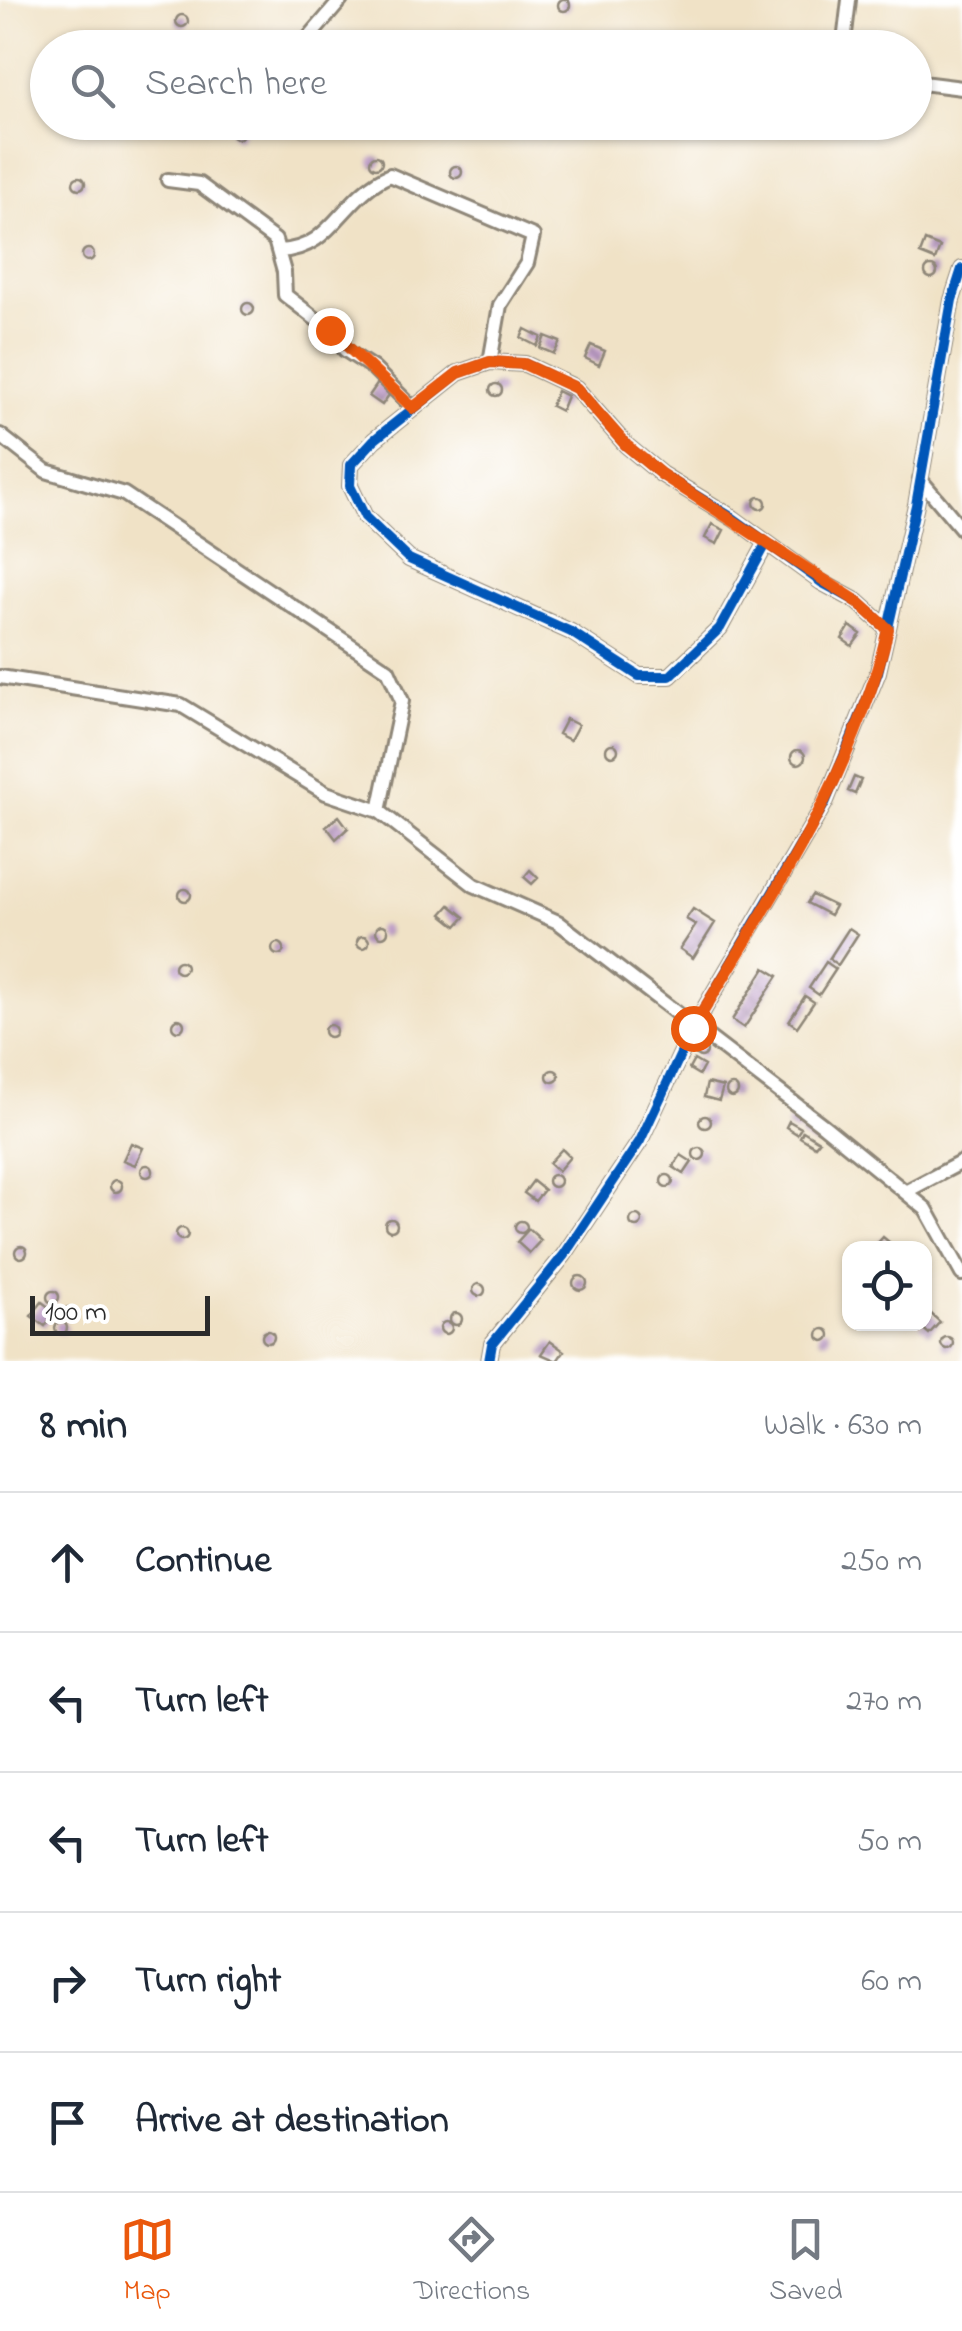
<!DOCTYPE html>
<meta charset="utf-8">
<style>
:root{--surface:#fff;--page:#f6f6f7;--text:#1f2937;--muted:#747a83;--line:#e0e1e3;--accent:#ea580c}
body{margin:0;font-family:"Indie Flower",sans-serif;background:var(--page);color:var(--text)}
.controls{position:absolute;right:30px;bottom:30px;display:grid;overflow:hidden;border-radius:20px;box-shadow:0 2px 8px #0004}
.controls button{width:90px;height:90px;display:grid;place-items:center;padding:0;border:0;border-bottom:2px solid var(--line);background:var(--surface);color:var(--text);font:50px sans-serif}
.scale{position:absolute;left:30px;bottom:25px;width:180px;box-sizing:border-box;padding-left:10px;border:5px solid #2b2b2b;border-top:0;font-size:28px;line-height:35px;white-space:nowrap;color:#2b2b2b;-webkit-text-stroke:8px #fff;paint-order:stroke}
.stop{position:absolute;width:30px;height:30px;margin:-22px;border:8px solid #ea580c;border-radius:50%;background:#fff}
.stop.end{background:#ea580c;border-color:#fff;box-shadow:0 2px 10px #0008}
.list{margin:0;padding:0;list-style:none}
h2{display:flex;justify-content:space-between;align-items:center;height:130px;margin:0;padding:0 40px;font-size:42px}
h2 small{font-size:32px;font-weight:400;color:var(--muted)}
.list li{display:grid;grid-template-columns:65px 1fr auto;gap:30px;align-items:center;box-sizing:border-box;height:140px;padding:0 40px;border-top:2px solid var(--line)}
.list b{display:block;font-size:38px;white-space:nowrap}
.list em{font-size:32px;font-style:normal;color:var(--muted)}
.icon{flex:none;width:55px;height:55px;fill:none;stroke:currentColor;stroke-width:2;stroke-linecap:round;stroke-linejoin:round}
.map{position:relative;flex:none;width:962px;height:1361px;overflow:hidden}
.search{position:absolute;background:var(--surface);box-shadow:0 2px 8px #0004;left:30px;right:30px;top:30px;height:110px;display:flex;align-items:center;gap:25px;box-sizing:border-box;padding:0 35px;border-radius:55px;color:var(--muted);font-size:38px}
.sheet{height:830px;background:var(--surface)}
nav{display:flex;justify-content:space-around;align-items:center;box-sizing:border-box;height:140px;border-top:2px solid var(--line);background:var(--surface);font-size:28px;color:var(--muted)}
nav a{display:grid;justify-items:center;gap:5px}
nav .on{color:var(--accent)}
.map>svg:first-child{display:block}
.building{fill:url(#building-cross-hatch)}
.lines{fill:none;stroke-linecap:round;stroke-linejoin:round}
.street-casing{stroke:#8e8678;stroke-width:18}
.street{stroke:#fff;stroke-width:12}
.cycleway-casing{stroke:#fff;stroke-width:16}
.cycleway{stroke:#0057b8;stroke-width:10}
.route{stroke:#ea580c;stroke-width:12}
</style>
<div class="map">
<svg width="962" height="1361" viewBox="0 0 962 1361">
<defs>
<pattern id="building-cross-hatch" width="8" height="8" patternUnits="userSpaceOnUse" patternTransform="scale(2.5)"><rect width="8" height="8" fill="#c09fc9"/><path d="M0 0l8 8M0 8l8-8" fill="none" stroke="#9c82a3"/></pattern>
</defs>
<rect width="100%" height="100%" fill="#fff"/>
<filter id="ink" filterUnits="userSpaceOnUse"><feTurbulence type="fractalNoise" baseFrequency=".01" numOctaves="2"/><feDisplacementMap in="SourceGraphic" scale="20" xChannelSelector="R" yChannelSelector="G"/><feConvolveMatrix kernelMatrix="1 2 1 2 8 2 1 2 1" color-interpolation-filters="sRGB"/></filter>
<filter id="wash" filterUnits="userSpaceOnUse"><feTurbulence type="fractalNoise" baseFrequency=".0048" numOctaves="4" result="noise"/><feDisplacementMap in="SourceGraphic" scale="40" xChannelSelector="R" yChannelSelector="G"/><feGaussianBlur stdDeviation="2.25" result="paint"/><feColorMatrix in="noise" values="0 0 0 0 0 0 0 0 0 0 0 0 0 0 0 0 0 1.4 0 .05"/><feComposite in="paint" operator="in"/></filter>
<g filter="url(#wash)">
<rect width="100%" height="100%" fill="#f0e2c6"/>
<g id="blocks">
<path class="building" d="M558 5a6 6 0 1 1 12 0a6 6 0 1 1-12 0Z
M176 21a6 6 0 1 1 12 0a6 6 0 1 1-12 0Z
M342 42a6 6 0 1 1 12 0a6 6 0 1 1-12 0Z
M231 133a6 6 0 1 1 12 0a6 6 0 1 1-12 0Z
M370 162a6 6 0 1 1 12 0a6 6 0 1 1-12 0Z
M450 172a6 6 0 1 1 12 0a6 6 0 1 1-12 0Z
M73 183a6 6 0 1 1 12 0a6 6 0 1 1-12 0Z
M 925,241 L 940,247 L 935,260 L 920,254 Z
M82 255a6 6 0 1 1 12 0a6 6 0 1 1-12 0Z
M925 272a6 6 0 1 1 12 0a6 6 0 1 1-12 0Z
M242 309a6 6 0 1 1 12 0a6 6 0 1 1-12 0Z
M 525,329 L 541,337 L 537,346 L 521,338 Z
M 545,336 L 560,342 L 554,354 L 540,348 Z
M 591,345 L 605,351 L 599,365 L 585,358 Z
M 378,383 L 391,392 L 382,405 L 369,396 Z
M490 390a6 6 0 1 1 12 0a6 6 0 1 1-12 0Z
M 557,391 L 567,396 L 561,411 L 551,406 Z
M754 503a6 6 0 1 1 12 0a6 6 0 1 1-12 0Z
M 712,524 L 724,530 L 717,544 L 705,538 Z
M 850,626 L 861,634 L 852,646 L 842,639 Z
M 566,719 L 578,725 L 570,740 L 558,734 Z
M606 750a6 6 0 1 1 12 0a6 6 0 1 1-12 0Z
M791 757a7 7 0 1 1 14 0a7 7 0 1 1-14 0Z
M 854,777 L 861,780 L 855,794 L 848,791 Z
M 339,816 L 348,828 L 336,839 L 326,826 Z
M 530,870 L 538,878 L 532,884 L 524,877 Z
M179 895a6 6 0 1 1 12 0a6 6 0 1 1-12 0Z
M 812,895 L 835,906 L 830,915 L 807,903 Z
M 450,905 L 465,917 L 457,926 L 442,914 Z
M 693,909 L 715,923 L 693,958 L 680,949 L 696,925 L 686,919 Z
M376 931a6 6 0 1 1 12 0a6 6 0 1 1-12 0Z
M 849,928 L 858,934 L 838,965 L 829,959 Z
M357 942a6 6 0 1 1 12 0a6 6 0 1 1-12 0Z
M272 949a6 6 0 1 1 12 0a6 6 0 1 1-12 0Z
M174 967a6 6 0 1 1 12 0a6 6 0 1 1-12 0Z
M 826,962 L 836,969 L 819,995 L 809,988 Z
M 765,968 L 778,976 L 744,1028 L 732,1020 Z
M 805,996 L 814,1002 L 797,1027 L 789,1021 Z
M172 1025a6 6 0 1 1 12 0a6 6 0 1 1-12 0Z
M324 1031a6 6 0 1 1 12 0a6 6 0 1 1-12 0Z
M695 1051a6 6 0 1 1 12 0a6 6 0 1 1-12 0Z
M 694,1060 L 704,1066 L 699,1075 L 689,1069 Z
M547 1076a6 6 0 1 1 12 0a6 6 0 1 1-12 0Z
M 707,1083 L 723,1087 L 719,1101 L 704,1097 Z
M726 1091a6 6 0 1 1 12 0a6 6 0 1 1-12 0Z
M699 1122a6 6 0 1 1 12 0a6 6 0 1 1-12 0Z
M 789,1121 L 801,1128 L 797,1134 L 786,1127 Z
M 803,1131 L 819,1141 L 815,1146 L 800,1137 Z
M 131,1143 L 143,1148 L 135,1165 L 123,1160 Z
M693 1154a6 6 0 1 1 12 0a6 6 0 1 1-12 0Z
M 562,1149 L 570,1157 L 558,1171 L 549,1163 Z
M 681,1155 L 692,1162 L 684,1174 L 673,1167 Z
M141 1171a6 6 0 1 1 12 0a6 6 0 1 1-12 0Z
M548 1181a6 6 0 1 1 12 0a6 6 0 1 1-12 0Z
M661 1181a6 6 0 1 1 12 0a6 6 0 1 1-12 0Z
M110 1186a6 6 0 1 1 12 0a6 6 0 1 1-12 0Z
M 533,1181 L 544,1190 L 535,1201 L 524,1193 Z
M630 1221a6 6 0 1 1 12 0a6 6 0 1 1-12 0Z
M385 1225a6 6 0 1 1 12 0a6 6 0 1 1-12 0Z
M515 1227a6 6 0 1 1 12 0a6 6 0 1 1-12 0Z
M176 1234a6 6 0 1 1 12 0a6 6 0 1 1-12 0Z
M 529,1229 L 541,1240 L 529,1253 L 517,1242 Z
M 883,1237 L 896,1248 L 875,1246 Z
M15 1252a6 6 0 1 1 12 0a6 6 0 1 1-12 0Z
M573 1283a7 7 0 1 1 14 0a7 7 0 1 1-14 0Z
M473 1290a6 6 0 1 1 12 0a6 6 0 1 1-12 0Z
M47 1297a6 6 0 1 1 12 0a6 6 0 1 1-12 0Z
M 42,1302 L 55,1312 L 45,1326 L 31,1316 Z
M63 1313a6 6 0 1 1 12 0a6 6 0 1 1-12 0Z
M 928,1311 L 940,1322 L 929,1334 L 918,1324 L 924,1324 Z
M450 1319a6 6 0 1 1 12 0a6 6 0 1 1-12 0Z
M440 1328a6 6 0 1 1 12 0a6 6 0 1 1-12 0Z
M55 1328a6 6 0 1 1 12 0a6 6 0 1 1-12 0Z
M818 1335a6 6 0 1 1 12 0a6 6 0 1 1-12 0Z
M262 1337a6 6 0 1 1 12 0a6 6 0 1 1-12 0Z
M941 1343a6 6 0 1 1 12 0a6 6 0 1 1-12 0Z
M 550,1341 L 564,1351 L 557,1361 L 541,1354 Z"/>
</g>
</g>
<g filter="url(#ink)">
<use href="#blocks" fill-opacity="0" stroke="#8e8678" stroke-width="2.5"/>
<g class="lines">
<g class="street-casing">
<path id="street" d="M 849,0 L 844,42 L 850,48
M 300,48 L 341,0
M 914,82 L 962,88
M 168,180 L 199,184 L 275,240 L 284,272 L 285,295 L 330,330 L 345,350 L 373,368 L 413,408
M 278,251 C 333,250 341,196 390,175 L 533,236 L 527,263 L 500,305 L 490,362
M 0,435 L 46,471 L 124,494 L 388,670 L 402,701 L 379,811
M 920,479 L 962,529
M 766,544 L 720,628 L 670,676 L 639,676 L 571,632 L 409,559 L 365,517 L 350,486 L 351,465 L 374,440 L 458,373 L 490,362 L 525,364 L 576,388 L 626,445 L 661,474 L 733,518 L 821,582 L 858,602 L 888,629
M 0,677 L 181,705 L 326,793 L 379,811 L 474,885 L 558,922 L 824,1126 L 926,1209 L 962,1274
M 905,1192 L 962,1162
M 489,1361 L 492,1344 L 564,1255 L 640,1141 L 693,1028 L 825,803 L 878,672 L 916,505 L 952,300 L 962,269"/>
</g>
<use href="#street" class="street"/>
<g class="cycleway-casing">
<path id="cycleway" d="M 766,544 L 720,628 L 670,676 L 639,676 L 571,632 L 409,559 L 365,517 L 350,486 L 351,465 L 374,440 L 458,373 L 490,362 L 525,364 L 576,388 L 626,445 L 661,474 L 733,518 L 821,582 L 858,602 L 888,629
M 489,1361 L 492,1344 L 564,1255 L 640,1141 L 693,1028 L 825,803 L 878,672 L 916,505 L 952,300 L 962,269"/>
</g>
<use href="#cycleway" class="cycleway"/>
</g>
</g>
<g class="lines" filter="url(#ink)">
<path class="route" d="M 330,330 L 413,408 L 458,373 L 490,362 L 524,364 L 576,388 L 626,445 L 661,474 L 858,602 L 888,629 C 855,774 769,901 693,1028"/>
</g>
</svg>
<div class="controls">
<button><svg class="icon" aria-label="locate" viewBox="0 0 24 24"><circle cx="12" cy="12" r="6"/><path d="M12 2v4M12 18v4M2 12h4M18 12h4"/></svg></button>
</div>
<div class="scale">100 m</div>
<div class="stop" style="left:693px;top:1028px"></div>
<div class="stop end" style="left:330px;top:330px"></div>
<div class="search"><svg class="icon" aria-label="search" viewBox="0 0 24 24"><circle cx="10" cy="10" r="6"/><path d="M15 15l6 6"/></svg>Search here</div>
</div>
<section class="sheet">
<h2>8 min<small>Walk · 630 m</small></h2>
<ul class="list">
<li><svg class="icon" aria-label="ahead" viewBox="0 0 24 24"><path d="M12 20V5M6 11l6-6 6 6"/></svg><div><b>Continue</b></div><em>250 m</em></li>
<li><svg class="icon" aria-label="left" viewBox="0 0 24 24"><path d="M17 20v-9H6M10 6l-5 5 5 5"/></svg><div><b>Turn left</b></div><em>270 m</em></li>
<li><svg class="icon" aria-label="left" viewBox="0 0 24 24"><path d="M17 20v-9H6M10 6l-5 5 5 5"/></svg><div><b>Turn left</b></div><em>50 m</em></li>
<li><svg class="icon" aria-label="right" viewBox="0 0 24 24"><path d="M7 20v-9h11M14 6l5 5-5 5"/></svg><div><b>Turn right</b></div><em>60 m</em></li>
<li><svg class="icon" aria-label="arrive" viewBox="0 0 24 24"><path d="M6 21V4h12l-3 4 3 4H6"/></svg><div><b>Arrive at destination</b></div></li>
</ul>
</section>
<nav>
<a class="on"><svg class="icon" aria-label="map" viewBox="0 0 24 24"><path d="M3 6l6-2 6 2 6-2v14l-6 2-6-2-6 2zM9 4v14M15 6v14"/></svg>Map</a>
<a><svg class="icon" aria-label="directions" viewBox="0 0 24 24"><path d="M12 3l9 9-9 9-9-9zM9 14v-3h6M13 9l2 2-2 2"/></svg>Directions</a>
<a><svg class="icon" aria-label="saved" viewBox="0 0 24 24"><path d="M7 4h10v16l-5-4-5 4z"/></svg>Saved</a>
</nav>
